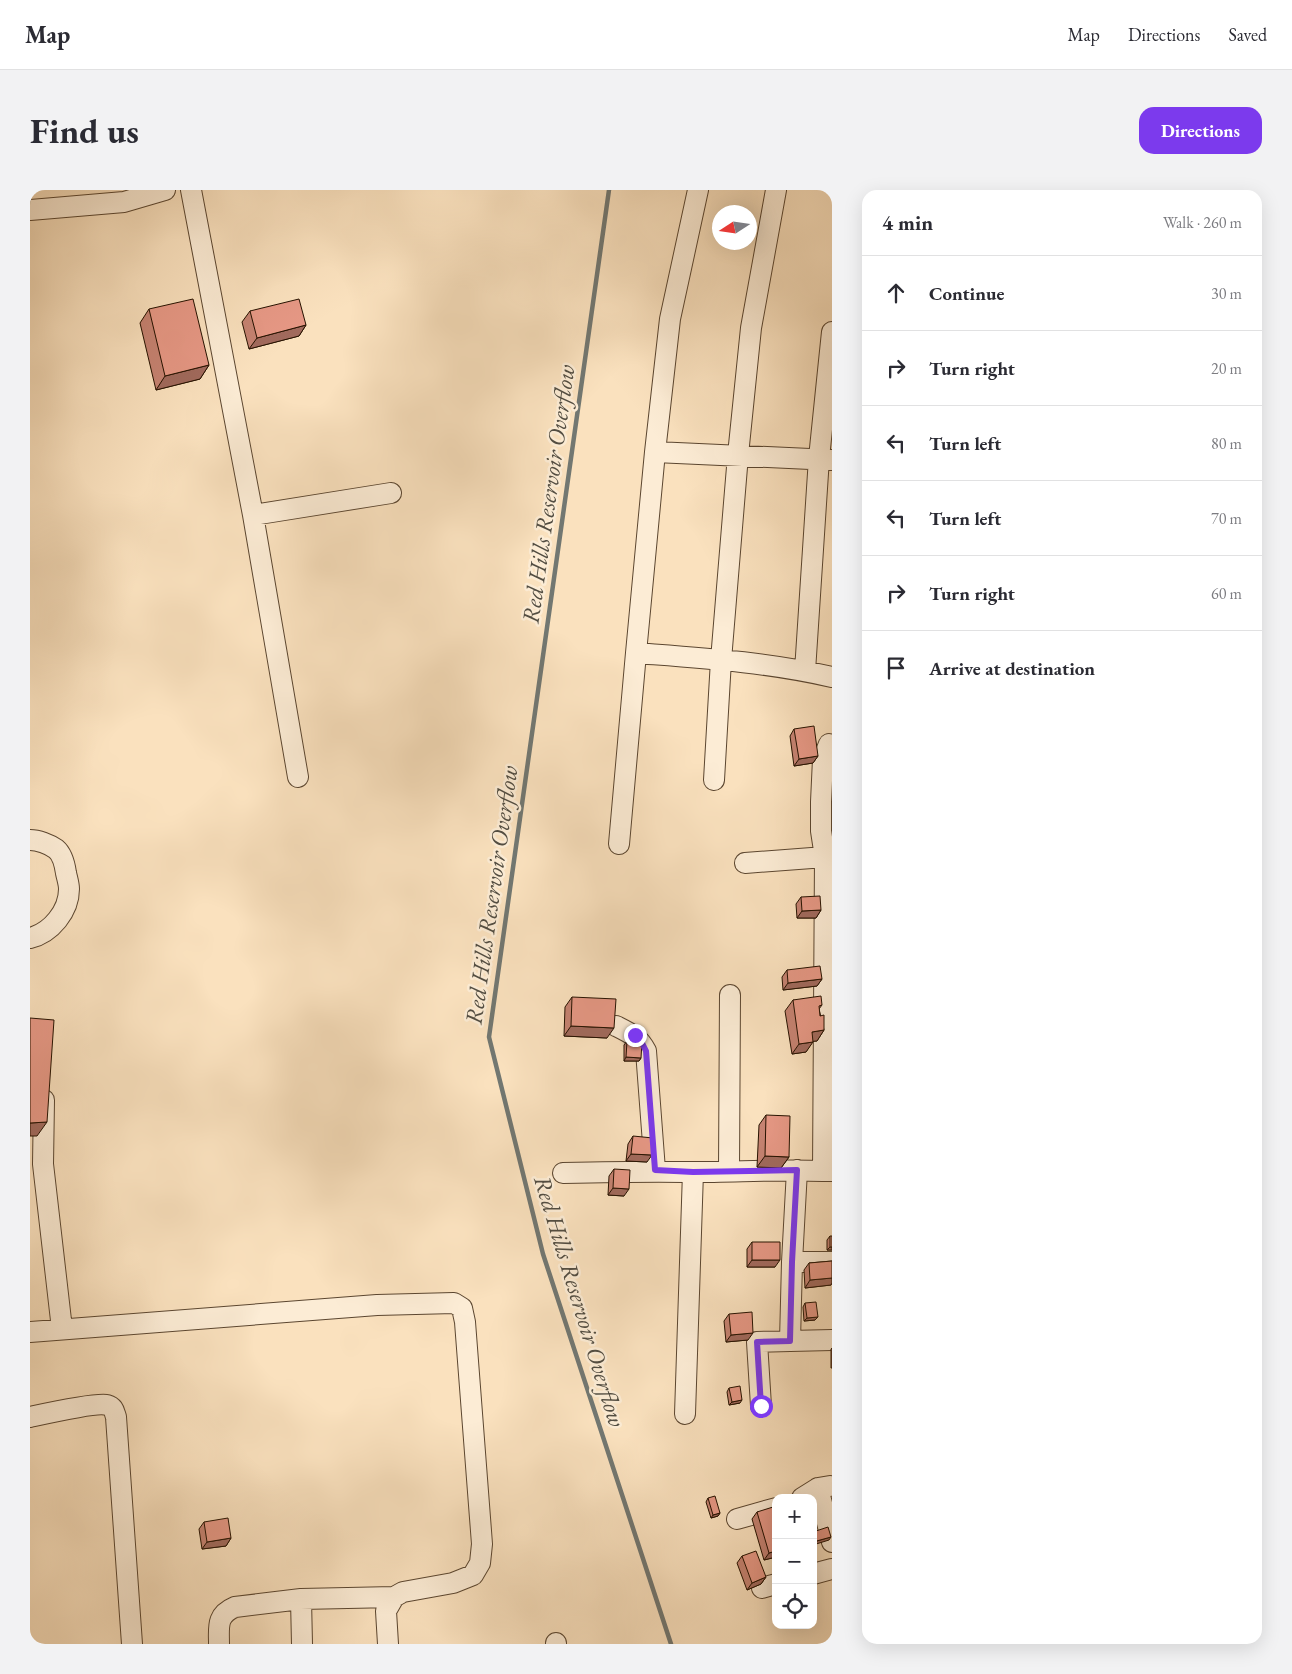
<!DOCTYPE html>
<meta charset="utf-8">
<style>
:root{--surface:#fff;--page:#f2f2f3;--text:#2b2b33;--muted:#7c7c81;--line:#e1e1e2;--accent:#7c3aed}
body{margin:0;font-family:"EB Garamond",serif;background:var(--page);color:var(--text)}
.controls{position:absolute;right:15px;bottom:15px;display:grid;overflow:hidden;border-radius:10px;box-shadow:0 5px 20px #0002}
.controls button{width:45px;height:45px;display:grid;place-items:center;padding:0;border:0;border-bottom:1px solid var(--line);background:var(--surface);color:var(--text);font:25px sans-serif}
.compass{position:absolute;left:682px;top:15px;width:45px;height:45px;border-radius:50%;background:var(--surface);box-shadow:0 5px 20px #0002;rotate:258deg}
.stop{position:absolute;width:15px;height:15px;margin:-11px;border:4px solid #7c3aed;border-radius:50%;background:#fff}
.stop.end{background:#7c3aed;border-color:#fff;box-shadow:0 1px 5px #0008}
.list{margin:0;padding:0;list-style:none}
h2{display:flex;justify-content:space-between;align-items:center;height:65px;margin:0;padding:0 20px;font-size:21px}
h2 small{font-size:16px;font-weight:400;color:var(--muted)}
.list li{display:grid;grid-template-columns:32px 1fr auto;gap:15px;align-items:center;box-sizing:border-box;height:75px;padding:0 20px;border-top:1px solid var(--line)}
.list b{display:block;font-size:19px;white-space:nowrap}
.list em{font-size:16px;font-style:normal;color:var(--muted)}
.icon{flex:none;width:28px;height:28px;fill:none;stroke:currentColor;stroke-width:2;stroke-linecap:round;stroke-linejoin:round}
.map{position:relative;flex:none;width:802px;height:1454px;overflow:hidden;border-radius:15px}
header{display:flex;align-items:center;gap:30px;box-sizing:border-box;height:70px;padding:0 25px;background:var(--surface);border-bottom:1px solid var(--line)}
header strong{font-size:24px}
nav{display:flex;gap:28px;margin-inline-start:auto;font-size:18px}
.intro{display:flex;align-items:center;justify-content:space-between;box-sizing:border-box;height:120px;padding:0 30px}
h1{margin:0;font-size:35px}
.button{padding:12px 22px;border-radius:15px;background:var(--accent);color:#fff;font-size:18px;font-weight:700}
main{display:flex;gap:30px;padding:0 30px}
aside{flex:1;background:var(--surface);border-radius:15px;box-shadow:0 5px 20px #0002}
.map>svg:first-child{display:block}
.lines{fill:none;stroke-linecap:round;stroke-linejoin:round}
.stream{stroke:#727771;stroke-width:4.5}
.minor-casing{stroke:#5b4630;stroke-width:22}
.minor{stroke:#fcecd5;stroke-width:20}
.wall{fill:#c68372;stroke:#261200}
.shaded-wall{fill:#a16a5d;stroke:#261200}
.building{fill:#e69885;stroke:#261200}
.route{stroke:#7c3aed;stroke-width:6}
.labels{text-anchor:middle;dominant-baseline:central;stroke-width:5;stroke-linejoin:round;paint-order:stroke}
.water-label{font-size:24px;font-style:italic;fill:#524d42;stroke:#fcecd5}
</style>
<header>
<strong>Map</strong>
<nav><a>Map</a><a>Directions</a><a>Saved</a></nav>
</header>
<div class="intro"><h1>Find us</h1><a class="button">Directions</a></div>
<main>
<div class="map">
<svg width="802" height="1454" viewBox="0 0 802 1454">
<rect width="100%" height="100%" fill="#fae1be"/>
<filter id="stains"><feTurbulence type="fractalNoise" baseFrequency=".004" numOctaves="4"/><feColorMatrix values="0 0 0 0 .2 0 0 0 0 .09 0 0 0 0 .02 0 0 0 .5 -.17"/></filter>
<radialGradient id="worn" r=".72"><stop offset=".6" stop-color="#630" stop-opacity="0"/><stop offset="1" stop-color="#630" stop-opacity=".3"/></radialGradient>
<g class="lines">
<path class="stream" d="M 579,0 L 459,847 L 513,1064 L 641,1454"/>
<g class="minor-casing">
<path id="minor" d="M 161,0 L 223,325 L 268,587
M 668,0 L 640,129 L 625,262 L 606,463 C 671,468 738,472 802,487
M 0,20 L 94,12 L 135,0
M 625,262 L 802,270
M 223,325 L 361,303
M 775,481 L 789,268 L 802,142
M 684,590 L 691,470 L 708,265 L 721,138 L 746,0
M 0,650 C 8,650 19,654 26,659 C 32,664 35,676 36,683 C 37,688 39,694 39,699 C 39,721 21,743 0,748
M 589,654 L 606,463
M 802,667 L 795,667 L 793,981 L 802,981
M 715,673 L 795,667 L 791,641 L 791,612 L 793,569 L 799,554
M 586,836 C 600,843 609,847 616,861 L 625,980
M 14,910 L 13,974 L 32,1139
M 767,980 L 762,1072 L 760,1151 L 802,1150
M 699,981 L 700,805
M 533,983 C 576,982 619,981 663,982 C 707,982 750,979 793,981
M 762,1072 L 802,1072
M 0,1142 L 347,1115 L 424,1113 L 432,1118 L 435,1132 L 452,1354 L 450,1373 L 443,1385 L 423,1393 L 373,1402 L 364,1407 L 356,1421 L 358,1454
M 731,1216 L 727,1152 L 760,1151
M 655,1224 L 663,982
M 0,1227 C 14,1224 67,1212 77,1215 C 84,1217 84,1221 86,1227 L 102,1454
M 788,1298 L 802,1352
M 772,1308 L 788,1298 L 800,1296
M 707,1329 L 746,1318
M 783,1384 L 802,1379
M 732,1398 L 746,1394
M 526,1453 L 526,1454
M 189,1454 C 189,1437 186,1425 205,1417 L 271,1409
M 272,1454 L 271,1409 L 364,1407"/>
</g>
<use href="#minor" class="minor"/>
</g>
<path class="wall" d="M 119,119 L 179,175 L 170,189 L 126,200 L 110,133 Z
M 220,121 L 276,135 L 269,146 L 219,159 L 212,132 Z
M 764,539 L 788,566 L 783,573 L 764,576 L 760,546 Z
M 771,707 L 791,720 L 786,728 L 767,728 L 766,714 Z
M 757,780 L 792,789 L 787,796 L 753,800 L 752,787 Z
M 542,807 L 577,848 L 534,846 L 535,817 Z
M 763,810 L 792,815 L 789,819 L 794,840 L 787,851 L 783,851 L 776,862 L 762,864 L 755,821 Z
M 597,851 L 611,868 L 609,871 L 594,871 L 594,855 Z
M 736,925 L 759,967 L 751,978 L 727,977 L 729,935 Z
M 603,946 L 617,972 L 596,971 L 598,954 Z
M 584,979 L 594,1006 L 578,1005 L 579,986 Z
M 800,1046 L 802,1060 L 797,1060 L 797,1050 Z
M 722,1052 L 745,1077 L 717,1077 L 717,1059 Z
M 802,1071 L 802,1093 L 801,1095 L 775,1098 L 774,1080 L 779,1073 Z
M 775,1113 L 785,1130 L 774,1131 L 773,1117 Z
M 699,1124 L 718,1150 L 696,1152 L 694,1131 Z
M 802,1158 L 802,1178 L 801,1178 L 801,1159 Z
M 699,1198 L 710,1213 L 699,1215 L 697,1202 Z
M 678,1308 L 690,1323 L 688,1326 L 681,1328 L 676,1312 Z
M 727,1322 L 746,1327 L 746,1367 L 734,1370 L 722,1329 Z
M 174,1332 L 201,1348 L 196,1356 L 172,1359 L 169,1339 Z
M 712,1366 L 736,1387 L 731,1394 L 717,1400 L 707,1373 Z"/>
<path class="shaded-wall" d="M 276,135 L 269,146 L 219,159 L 227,148 Z
M 179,175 L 170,189 L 126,200 L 135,186 Z
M 788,566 L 783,573 L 764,576 L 769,569 Z
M 791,720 L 786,728 L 767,728 L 772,721 Z
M 792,789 L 787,796 L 753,800 L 758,793 Z
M 541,836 L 584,838 L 577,848 L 534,846 Z
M 794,840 L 787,851 L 775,852 L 782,842 Z
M 783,852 L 776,862 L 762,864 L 769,854 Z
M 596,867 L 611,868 L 609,871 L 594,871 Z
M 17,932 L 7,946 L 0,946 L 0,933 Z
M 601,964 L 622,965 L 617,972 L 596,971 Z
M 735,966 L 759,967 L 751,978 L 727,977 Z
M 583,998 L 599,999 L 594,1006 L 578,1005 Z
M 800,1057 L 802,1057 L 802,1060 L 797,1060 Z
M 722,1070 L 750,1070 L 745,1077 L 717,1077 Z
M 802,1088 L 802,1093 L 801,1095 L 775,1098 L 780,1090 Z
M 788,1127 L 785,1130 L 774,1131 L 777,1128 Z
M 723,1143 L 718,1150 L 696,1152 L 701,1145 Z
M 712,1210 L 710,1213 L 699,1215 L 702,1212 Z
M 690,1323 L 688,1326 L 681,1328 L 683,1325 Z
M 801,1347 L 799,1350 L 783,1355 L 783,1352 Z
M 201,1348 L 196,1356 L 172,1359 L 177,1352 Z
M 746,1361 L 746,1367 L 734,1370 L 739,1363 Z
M 736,1387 L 731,1394 L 717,1400 L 722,1393 Z"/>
<path class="building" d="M 163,109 L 179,175 L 135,186 L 119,119 Z
M 269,109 L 276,135 L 227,148 L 220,121 Z
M 784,536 L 788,566 L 769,569 L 764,539 Z
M 790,706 L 791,720 L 772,721 L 771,707 Z
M 790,776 L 792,789 L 758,793 L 757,780 Z
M 791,806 L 792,815 L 789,816 L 790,826 L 794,825 L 794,840 L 782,842 L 783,852 L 769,854 L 763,810 Z
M 542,807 L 586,809 L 584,838 L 541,836 Z
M 0,828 L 24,830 L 17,932 L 0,933 Z
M 597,851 L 612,852 L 611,868 L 596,867 Z
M 736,925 L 760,926 L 759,967 L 735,966 Z
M 603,946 L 623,948 L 622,965 L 601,964 Z
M 584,979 L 600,980 L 599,999 L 583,998 Z
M 800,1046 L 802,1046 L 802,1057 L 800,1057 Z
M 722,1052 L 750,1052 L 750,1070 L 722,1070 Z
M 802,1071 L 802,1088 L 780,1090 L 779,1073 Z
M 786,1112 L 788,1127 L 777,1128 L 775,1113 Z
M 722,1122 L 723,1143 L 701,1145 L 699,1124 Z
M 710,1196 L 712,1210 L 702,1212 L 699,1198 Z
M 685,1306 L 690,1323 L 683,1325 L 678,1308 Z
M 743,1317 L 746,1327 L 746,1361 L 739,1363 L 727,1322 Z
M 198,1328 L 201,1348 L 177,1352 L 174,1332 Z
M 798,1337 L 801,1347 L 783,1352 L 783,1342 Z
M 726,1361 L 736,1387 L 722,1393 L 712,1366 Z"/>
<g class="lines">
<path class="route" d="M 605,845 L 611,851 L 616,861 L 625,980 L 663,982 L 767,980 L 762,1072 L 760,1151 L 727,1152 L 731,1216"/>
</g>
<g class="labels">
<g class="water-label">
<text transform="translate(518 304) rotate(-82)">Red Hills Reservoir Overflow</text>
<text transform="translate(461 705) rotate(-82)">Red Hills Reservoir Overflow</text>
<text transform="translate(550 1111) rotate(73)">Red Hills Reservoir Overflow</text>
</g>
</g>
<rect width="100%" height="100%" filter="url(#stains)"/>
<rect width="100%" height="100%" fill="url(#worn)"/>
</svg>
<div class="controls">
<button>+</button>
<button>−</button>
<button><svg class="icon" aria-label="locate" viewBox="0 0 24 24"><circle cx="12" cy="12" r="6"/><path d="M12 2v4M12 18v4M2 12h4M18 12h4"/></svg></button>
</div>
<svg class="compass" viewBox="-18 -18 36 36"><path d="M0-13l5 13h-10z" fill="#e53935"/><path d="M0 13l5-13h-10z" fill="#7c7c81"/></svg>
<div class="stop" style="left:731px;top:1216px"></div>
<div class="stop end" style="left:605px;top:845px"></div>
</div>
<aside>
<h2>4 min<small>Walk · 260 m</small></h2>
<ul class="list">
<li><svg class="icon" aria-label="ahead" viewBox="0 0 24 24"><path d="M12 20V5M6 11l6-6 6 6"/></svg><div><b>Continue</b></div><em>30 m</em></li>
<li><svg class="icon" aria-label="right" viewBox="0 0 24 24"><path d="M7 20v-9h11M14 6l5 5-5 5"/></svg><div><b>Turn right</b></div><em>20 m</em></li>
<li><svg class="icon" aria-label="left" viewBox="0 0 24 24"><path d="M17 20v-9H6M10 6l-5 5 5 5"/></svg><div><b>Turn left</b></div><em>80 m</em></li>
<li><svg class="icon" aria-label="left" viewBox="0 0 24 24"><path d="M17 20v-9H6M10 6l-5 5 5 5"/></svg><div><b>Turn left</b></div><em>70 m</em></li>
<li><svg class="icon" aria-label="right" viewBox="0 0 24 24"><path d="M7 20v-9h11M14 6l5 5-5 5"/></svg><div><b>Turn right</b></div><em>60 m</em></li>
<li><svg class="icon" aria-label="arrive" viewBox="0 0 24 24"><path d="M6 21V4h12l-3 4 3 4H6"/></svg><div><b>Arrive at destination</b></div></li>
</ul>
</aside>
</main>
